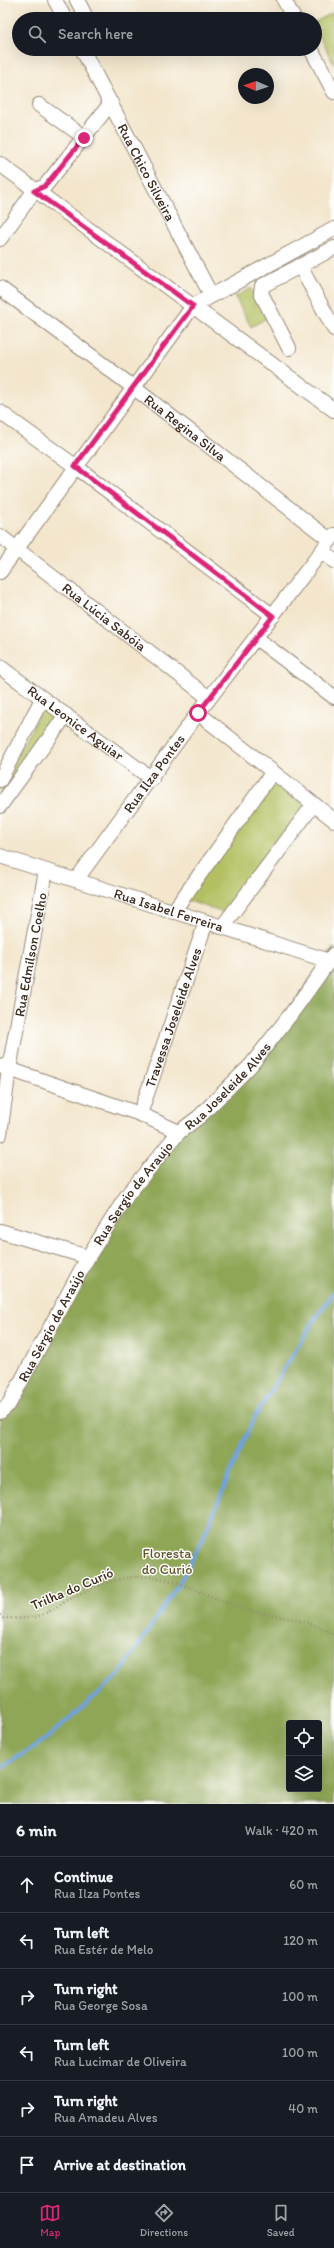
<!DOCTYPE html>
<meta charset="utf-8">
<style>
:root{--surface:#171b24;--page:#20242c;--text:#f1f3f6;--muted:#9ea1a6;--line:#363941;--accent:#db2777}
body{margin:0;font-family:Itim,sans-serif;background:var(--page);color:var(--text)}
.controls{position:absolute;right:12px;bottom:12px;display:grid;overflow:hidden;border-radius:4px;box-shadow:0 4px 16px #0002}
.controls button{width:36px;height:36px;display:grid;place-items:center;padding:0;border:0;border-bottom:1px solid var(--line);background:var(--surface);color:var(--text);font:20px sans-serif}
.compass{position:absolute;left:238px;top:68px;width:36px;height:36px;border-radius:50%;background:var(--surface);box-shadow:0 4px 16px #0002;rotate:272deg}
.stop{position:absolute;width:12px;height:12px;margin:-9px;border:3px solid #db2777;border-radius:50%;background:#fff}
.stop.end{background:#db2777;border-color:#fff;box-shadow:0 1px 4px #0008}
.list{margin:0;padding:0;list-style:none}
h2{display:flex;justify-content:space-between;align-items:center;height:52px;margin:0;padding:0 16px;font-size:17px}
h2 small{font-size:13px;font-weight:400;color:var(--muted)}
.list li{display:grid;grid-template-columns:26px 1fr auto;gap:12px;align-items:center;box-sizing:border-box;height:56px;padding:0 16px;border-top:1px solid var(--line)}
.list b{display:block;font-size:15px;white-space:nowrap}
.list p{margin:0;font-size:13px;white-space:nowrap;color:var(--muted)}
.list em{font-size:13px;font-style:normal;color:var(--muted)}
.icon{flex:none;width:22px;height:22px;fill:none;stroke:currentColor;stroke-width:2;stroke-linecap:round;stroke-linejoin:round}
.map{position:relative;flex:none;width:334px;height:1804px;overflow:hidden}
.search{position:absolute;background:var(--surface);box-shadow:0 4px 16px #0002;left:12px;right:12px;top:12px;height:44px;display:flex;align-items:center;gap:10px;box-sizing:border-box;padding:0 14px;border-radius:22px;color:var(--muted);font-size:15px}
.sheet{height:388px;background:var(--surface)}
nav{display:flex;justify-content:space-around;align-items:center;box-sizing:border-box;height:56px;border-top:1px solid var(--line);background:var(--surface);font-size:11px;color:var(--muted)}
nav a{display:grid;justify-items:center;gap:2px}
nav .on{color:var(--accent)}
.map>svg:first-child{display:block}
.green{fill:#b3bf61;stroke:#777440}
.forest{fill:#8ea657;stroke:#64683a;fill-rule:evenodd}
.lines{fill:none;stroke-linecap:round;stroke-linejoin:round}
.stream{stroke:#70a2db;stroke-width:4}
.minor-casing{stroke:#978876;stroke-width:16}
.path{stroke:#978876;stroke-width:2.5;stroke-dasharray:1 3;stroke-linecap:butt}
.minor{stroke:#fff;stroke-width:14}
.route{stroke:#db2777;stroke-width:5}
.labels{text-anchor:middle;dominant-baseline:central;stroke-width:3;stroke-linejoin:round;paint-order:stroke}
.street-label{font-size:14px;fill:#3b2a1e;stroke:#fdfcf7}
.park-label{font-size:14px;fill:#5f5732;stroke:#fdfcf7}
</style>
<div class="map">
<svg width="334" height="1804" viewBox="0 0 334 1804">
<rect width="100%" height="100%" fill="#fdfcf7"/>
<filter id="ink" filterUnits="userSpaceOnUse"><feTurbulence type="fractalNoise" baseFrequency=".025" numOctaves="2"/><feDisplacementMap in="SourceGraphic" scale="8" xChannelSelector="R" yChannelSelector="G"/><feConvolveMatrix kernelMatrix="1 2 1 2 8 2 1 2 1" color-interpolation-filters="sRGB"/></filter>
<filter id="wash" filterUnits="userSpaceOnUse"><feTurbulence type="fractalNoise" baseFrequency=".012" numOctaves="4" result="noise"/><feDisplacementMap in="SourceGraphic" scale="16" xChannelSelector="R" yChannelSelector="G"/><feGaussianBlur stdDeviation="0.9" result="paint"/><feColorMatrix in="noise" values="0 0 0 0 0 0 0 0 0 0 0 0 0 0 0 0 0 1.4 0 .05"/><feComposite in="paint" operator="in"/></filter>
<g filter="url(#wash)">
<rect width="100%" height="100%" fill="#f3e6cd"/>
<path class="green" d="M 334,12 L 334,65 L 315,28 L 315,22 Z
M 251,288 L 267,318 L 251,327 L 235,297 Z
M 43,707 L 59,719 L 0,800 L 0,786 Z
M 272,780 L 305,804 L 224,913 L 184,899 Z"/>
<path class="forest" d="M 334,947 L 334,1804 L 0,1804 L 0,1417 L 5,1418 L 103,1230 L 183,1119 L 246,1069 ZM 289,1723 L 319,1723 L 319,1789 L 289,1789 Z"/>
<g class="lines">
<path class="stream" d="M 0,1769 L 46,1739 L 119,1675 L 180,1582 L 202,1540 L 253,1420 L 313,1322 L 334,1292"/>
</g>
</g>
<g filter="url(#ink)">
<g class="lines">
<g class="minor-casing">
<g id="minor">
<path d="M 55,0 L 65,19"/>
<path d="M 77,0 L 87,19"/>
<path d="M 284,0 L 294,19"/>
<path id="s1" d="M 82,49 L 211,295"/>
<path d="M 311,49 L 334,92"/>
<path d="M 39,105 L 84,137"/>
<path d="M 0,164 L 334,410"/>
<path d="M 0,239 L 34,191 L 45,186 L 111,103"/>
<path d="M 300,266 L 334,329"/>
<path id="s2" d="M 0,288 L 133,387 L 330,540"/>
<path d="M 289,348 L 261,293 L 262,286 L 334,248"/>
<path d="M 0,412 L 75,466 L 273,616"/>
<path id="s3" d="M 0,536 L 209,698"/>
<path d="M 322,551 L 334,561"/>
<path d="M 0,572 L 193,306 L 334,229"/>
<path d="M 256,638 L 334,697"/>
<path id="s4" d="M 0,667 L 152,779"/>
<path d="M 198,713 L 334,820"/>
<path d="M 0,780 L 42,699"/>
<path d="M 0,806 L 66,715"/>
<path id="s5" d="M 0,856 L 329,961"/>
<path id="s6" d="M 76,880 L 198,713 L 334,535"/>
<path d="M 173,912 L 272,773"/>
<path d="M 222,927 L 314,804"/>
<path d="M 0,1066 L 140,1114 L 179,1132"/>
<path id="s7" d="M 140,1114 L 206,922"/>
<path id="s8" d="M 0,1134 L 9,1069 L 46,871"/>
<path d="M 0,1231 L 88,1257"/>
<path id="s9" d="M 0,1412 L 9,1404 L 88,1257 L 128,1194 L 179,1132 L 199,1117 L 251,1065 L 291,1014 L 334,954"/>
</g>
</g>
<path class="path" d="M 0,1615 L 3,1618 C 11,1618 20,1619 27,1618 C 46,1617 61,1603 77,1595 C 92,1588 109,1581 125,1578 C 166,1571 197,1592 233,1605 C 266,1618 303,1615 334,1635"/>
<use href="#minor" class="minor"/>
</g>
</g>
<g class="lines" filter="url(#ink)">
<path class="route" d="M 84,138 L 45,186 L 34,191 L 193,306 L 75,466 L 273,616 L 198,713"/>
</g>
<g class="labels">
<g class="street-label">
<text stroke="none"><textPath href="#s1" startOffset="139">Rua Chico Silveira</textPath></text>
<text stroke="none"><textPath href="#s2" startOffset="232">Rua Regina Silva</textPath></text>
<text stroke="none"><textPath href="#s3" startOffset="132">Rua Lúcia Sabóia</textPath></text>
<text stroke="none"><textPath href="#s4" startOffset="94">Rua Leonice Aguiar</textPath></text>
<text stroke="none"><textPath href="#s6" startOffset="132">Rua Ilza Pontes</textPath></text>
<text stroke="none"><textPath href="#s5" startOffset="177">Rua Isabel Ferreira</textPath></text>
<text stroke="none"><textPath href="#s8" startOffset="182">Rua Edmílson Coelho</textPath></text>
<text stroke="none"><textPath href="#s7" startOffset="102">Travessa Joseleide Alves</textPath></text>
<text stroke="none"><textPath href="#s9" startOffset="401">Rua Joseleide Alves</textPath></text>
<text stroke="none"><textPath href="#s9" startOffset="257">Rua Sergio de Araujo</textPath></text>
<text stroke="none"><textPath href="#s9" startOffset="101">Rua Sérgio de Araújo</textPath></text>
<text transform="translate(72 1589) rotate(-23)">Trilha do Curió</text>
</g>
<g class="park-label">
<text x="167" y="1553">Floresta<tspan x="167" dy="16">do Curió</tspan></text>
</g>
</g>
</svg>
<div class="controls">
<button><svg class="icon" aria-label="locate" viewBox="0 0 24 24"><circle cx="12" cy="12" r="6"/><path d="M12 2v4M12 18v4M2 12h4M18 12h4"/></svg></button>
<button><svg class="icon" aria-label="layers" viewBox="0 0 24 24"><path d="M12 4l9 5-9 5-9-5zM3 14l9 5 9-5"/></svg></button>
</div>
<svg class="compass" viewBox="-18 -18 36 36"><path d="M0-13l5 13h-10z" fill="#e53935"/><path d="M0 13l5-13h-10z" fill="#9ea1a6"/></svg>
<div class="stop" style="left:198px;top:713px"></div>
<div class="stop end" style="left:84px;top:138px"></div>
<div class="search"><svg class="icon" aria-label="search" viewBox="0 0 24 24"><circle cx="10" cy="10" r="6"/><path d="M15 15l6 6"/></svg>Search here</div>
</div>
<section class="sheet">
<h2>6 min<small>Walk · 420 m</small></h2>
<ul class="list">
<li><svg class="icon" aria-label="ahead" viewBox="0 0 24 24"><path d="M12 20V5M6 11l6-6 6 6"/></svg><div><b>Continue</b><p>Rua Ilza Pontes</p></div><em>60 m</em></li>
<li><svg class="icon" aria-label="left" viewBox="0 0 24 24"><path d="M17 20v-9H6M10 6l-5 5 5 5"/></svg><div><b>Turn left</b><p>Rua Estér de Melo</p></div><em>120 m</em></li>
<li><svg class="icon" aria-label="right" viewBox="0 0 24 24"><path d="M7 20v-9h11M14 6l5 5-5 5"/></svg><div><b>Turn right</b><p>Rua George Sosa</p></div><em>100 m</em></li>
<li><svg class="icon" aria-label="left" viewBox="0 0 24 24"><path d="M17 20v-9H6M10 6l-5 5 5 5"/></svg><div><b>Turn left</b><p>Rua Lucimar de Oliveira</p></div><em>100 m</em></li>
<li><svg class="icon" aria-label="right" viewBox="0 0 24 24"><path d="M7 20v-9h11M14 6l5 5-5 5"/></svg><div><b>Turn right</b><p>Rua Amadeu Alves</p></div><em>40 m</em></li>
<li><svg class="icon" aria-label="arrive" viewBox="0 0 24 24"><path d="M6 21V4h12l-3 4 3 4H6"/></svg><div><b>Arrive at destination</b></div></li>
</ul>
</section>
<nav>
<a class="on"><svg class="icon" aria-label="map" viewBox="0 0 24 24"><path d="M3 6l6-2 6 2 6-2v14l-6 2-6-2-6 2zM9 4v14M15 6v14"/></svg>Map</a>
<a><svg class="icon" aria-label="directions" viewBox="0 0 24 24"><path d="M12 3l9 9-9 9-9-9zM9 14v-3h6M13 9l2 2-2 2"/></svg>Directions</a>
<a><svg class="icon" aria-label="saved" viewBox="0 0 24 24"><path d="M7 4h10v16l-5-4-5 4z"/></svg>Saved</a>
</nav>
